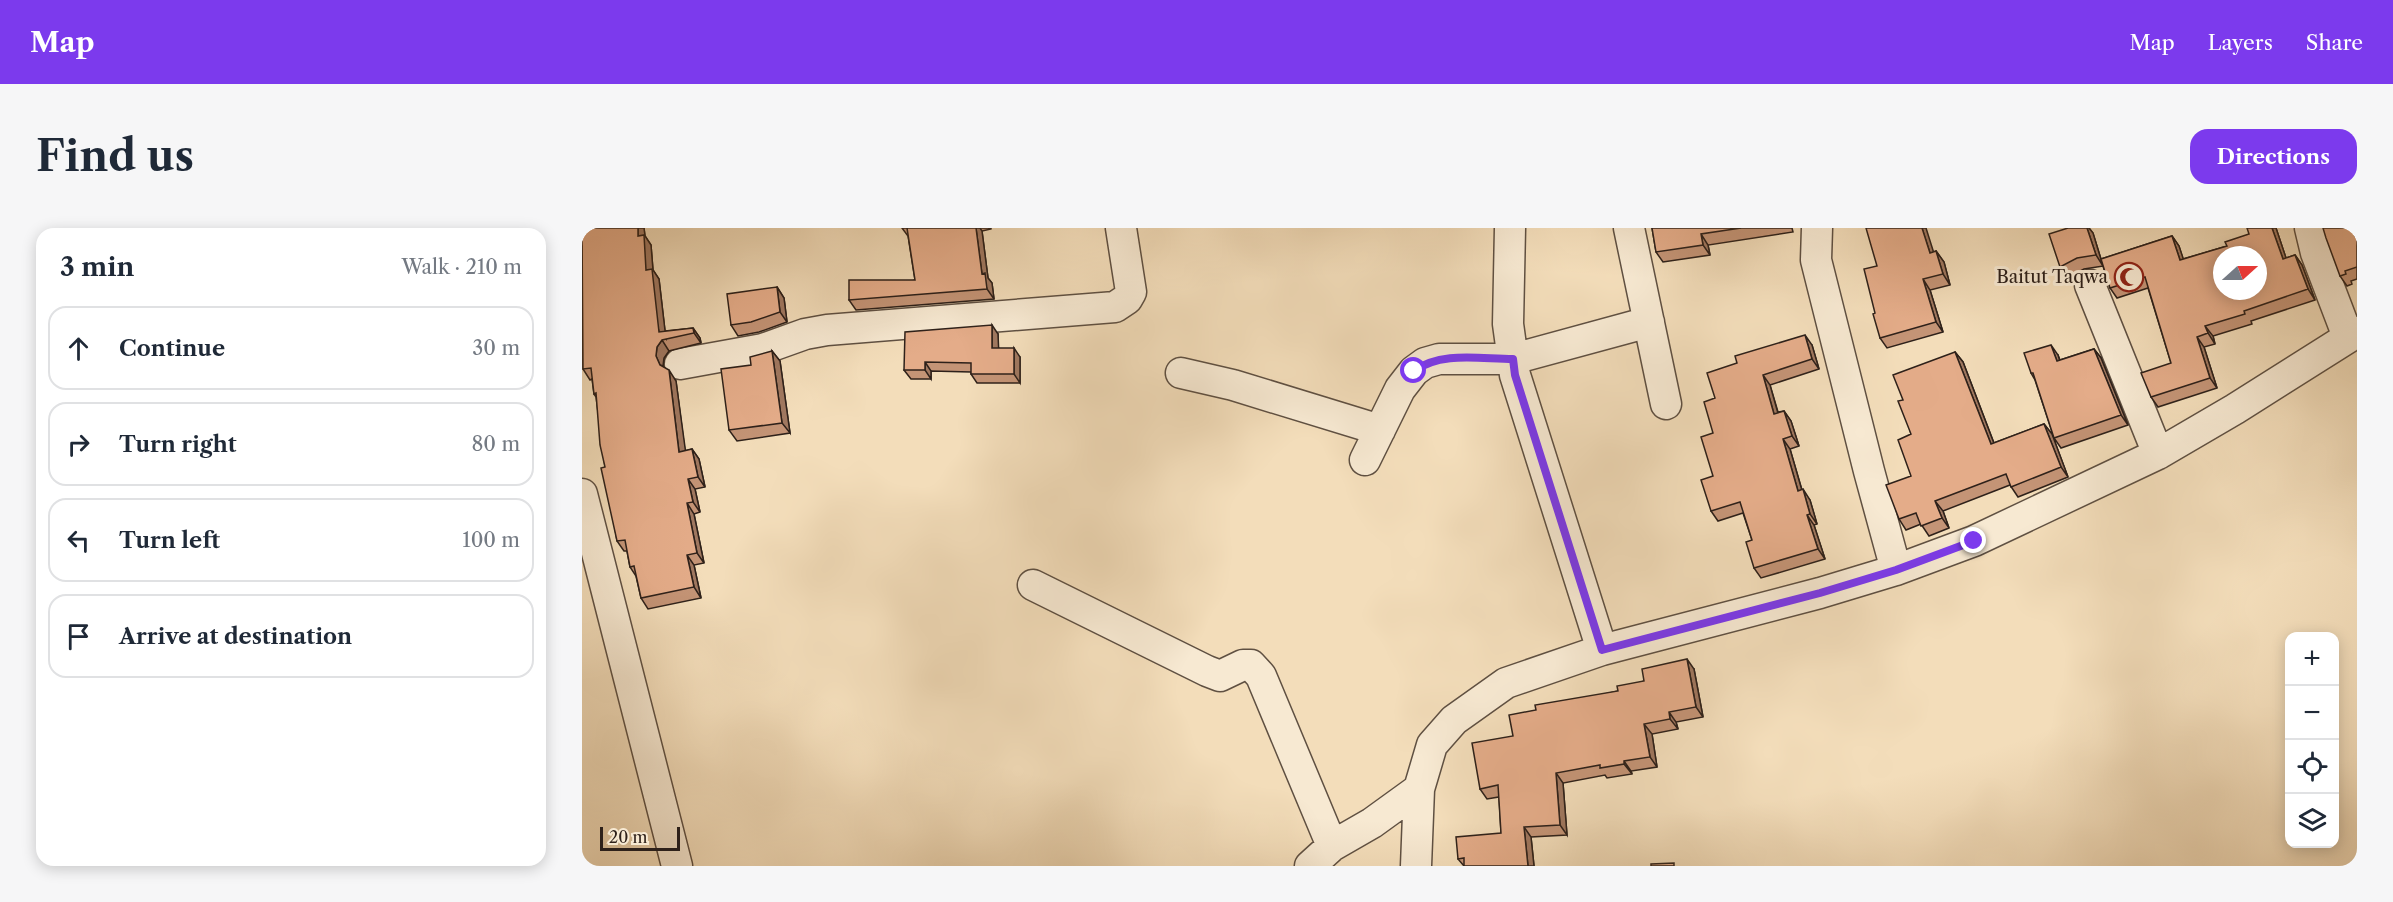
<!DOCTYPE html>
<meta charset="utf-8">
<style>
:root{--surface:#fff;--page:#f6f6f7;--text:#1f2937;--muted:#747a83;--line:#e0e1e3;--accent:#7c3aed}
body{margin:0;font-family:"Libre Caslon Text",serif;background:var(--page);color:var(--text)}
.controls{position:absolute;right:18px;bottom:18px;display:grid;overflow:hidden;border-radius:12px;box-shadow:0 3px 15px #0003}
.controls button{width:54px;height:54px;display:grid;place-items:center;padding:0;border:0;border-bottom:2px solid var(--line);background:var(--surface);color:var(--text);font:30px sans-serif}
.compass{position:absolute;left:1631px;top:18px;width:54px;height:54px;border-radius:50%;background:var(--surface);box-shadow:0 3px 15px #0003;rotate:69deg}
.scale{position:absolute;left:18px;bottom:15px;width:80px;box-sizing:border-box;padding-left:6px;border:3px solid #2e211a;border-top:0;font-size:16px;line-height:21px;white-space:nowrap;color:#2e211a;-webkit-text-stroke:4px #f7e9d2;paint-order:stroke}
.stop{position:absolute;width:18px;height:18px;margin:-14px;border:4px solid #7c3aed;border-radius:50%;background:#fff}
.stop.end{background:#7c3aed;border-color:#fff;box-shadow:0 2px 6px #0008}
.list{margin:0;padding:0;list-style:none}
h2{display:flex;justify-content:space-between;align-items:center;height:78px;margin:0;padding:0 24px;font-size:26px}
h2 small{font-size:20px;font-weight:400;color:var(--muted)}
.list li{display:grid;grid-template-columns:39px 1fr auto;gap:18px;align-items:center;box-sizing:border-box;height:84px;margin:0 12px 12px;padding:0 12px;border:2px solid var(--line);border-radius:18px}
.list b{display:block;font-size:22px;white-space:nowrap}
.list em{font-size:20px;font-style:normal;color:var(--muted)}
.icon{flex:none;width:33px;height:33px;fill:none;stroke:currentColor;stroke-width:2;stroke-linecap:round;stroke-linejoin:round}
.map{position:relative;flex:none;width:1775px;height:638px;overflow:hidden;border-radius:18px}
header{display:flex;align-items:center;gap:36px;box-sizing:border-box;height:84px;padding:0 30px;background:var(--accent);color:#fff}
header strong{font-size:28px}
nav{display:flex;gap:33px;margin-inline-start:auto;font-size:21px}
.intro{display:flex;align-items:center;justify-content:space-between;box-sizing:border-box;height:144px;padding:0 36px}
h1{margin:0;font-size:42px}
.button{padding:15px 27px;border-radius:18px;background:var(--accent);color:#fff;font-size:21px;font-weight:700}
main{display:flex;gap:36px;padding:0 36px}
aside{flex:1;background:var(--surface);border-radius:18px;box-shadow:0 3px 15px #0003}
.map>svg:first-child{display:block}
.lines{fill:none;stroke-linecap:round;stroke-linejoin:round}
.street-casing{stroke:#5f5042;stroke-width:33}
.street{stroke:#f7e9d2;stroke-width:30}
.wall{fill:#c49476;stroke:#2e211a;stroke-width:1.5}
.shaded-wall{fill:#a07860;stroke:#2e211a;stroke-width:1.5}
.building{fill:#e4ac89;stroke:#2e211a;stroke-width:1.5;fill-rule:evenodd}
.route{stroke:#7c3aed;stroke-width:8}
.labels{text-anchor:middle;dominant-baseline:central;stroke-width:6;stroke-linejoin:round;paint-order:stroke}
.poi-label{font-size:18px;fill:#2e211a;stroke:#f7e9d2;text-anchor:end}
</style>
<header>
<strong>Map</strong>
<nav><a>Map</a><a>Layers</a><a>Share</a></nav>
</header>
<div class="intro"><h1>Find us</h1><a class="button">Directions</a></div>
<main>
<aside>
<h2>3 min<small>Walk · 210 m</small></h2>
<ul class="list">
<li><svg class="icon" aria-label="ahead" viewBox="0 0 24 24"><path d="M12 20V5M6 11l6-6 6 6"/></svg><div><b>Continue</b></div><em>30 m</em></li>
<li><svg class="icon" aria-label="right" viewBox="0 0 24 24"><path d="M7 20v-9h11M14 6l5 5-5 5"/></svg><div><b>Turn right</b></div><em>80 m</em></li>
<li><svg class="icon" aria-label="left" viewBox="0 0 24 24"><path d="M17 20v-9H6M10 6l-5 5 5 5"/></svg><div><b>Turn left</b></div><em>100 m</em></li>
<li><svg class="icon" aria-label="arrive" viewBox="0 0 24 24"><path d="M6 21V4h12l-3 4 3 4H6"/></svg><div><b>Arrive at destination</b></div></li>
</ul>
</aside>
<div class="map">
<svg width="1775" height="638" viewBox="0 0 1775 638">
<rect width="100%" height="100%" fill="#f3ddba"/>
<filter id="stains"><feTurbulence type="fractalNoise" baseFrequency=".00333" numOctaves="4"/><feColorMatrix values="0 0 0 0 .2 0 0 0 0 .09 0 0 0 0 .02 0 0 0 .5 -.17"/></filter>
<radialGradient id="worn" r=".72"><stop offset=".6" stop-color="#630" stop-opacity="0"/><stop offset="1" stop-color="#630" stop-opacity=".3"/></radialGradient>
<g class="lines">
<g class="street-casing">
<path id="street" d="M 928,0 L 926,96 L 933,147 L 1020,422
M 1047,0 L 1084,176
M 1235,0 L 1234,32 L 1287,243 L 1314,342
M 1728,0 L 1734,25 L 1766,109
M 1508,57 L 1576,226
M 98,136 L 181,121 L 223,106 L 245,102 L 533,79 L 545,71 L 549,64 L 539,0
M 599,145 L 651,157 L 798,202
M 783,232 L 818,161 L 832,143 L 843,135 L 857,131 L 931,131 L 1067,94
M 0,266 L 95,638
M 451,357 L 625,443 L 638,448 L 661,437 L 669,437 L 679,448 L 750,618
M 728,638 L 750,618 L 790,595 L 837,561
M 834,638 L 837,561 L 850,517 L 872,492 L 924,455 L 1020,422 L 1238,365 L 1314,342 L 1392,313 L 1576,226 L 1653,181 L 1775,104"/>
</g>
<use href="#street" class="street"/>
</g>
<path class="wall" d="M 0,0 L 62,0 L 63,8 L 69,17 L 71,42 L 77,51 L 83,103 L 111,100 L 118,110 L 119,115 L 87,123 L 82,130 L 81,138 L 94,153 L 103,223 L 110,221 L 117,231 L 123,259 L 113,261 L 118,284 L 112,286 L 122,335 L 112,337 L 119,370 L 66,381 L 59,370 L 54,348 L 48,339 L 45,323 L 42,323 L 35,313 L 23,239 L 14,169 L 12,166 L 10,151 L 8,152 L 1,141 Z
M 320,0 L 409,0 L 409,1 L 400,3 L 406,50 L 410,55 L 412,71 L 274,82 L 267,72 L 333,52 L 326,8 Z
M 1070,0 L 1210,0 L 1211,4 L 1126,17 L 1128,27 L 1081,34 L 1074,24 Z
M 1486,0 L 1507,0 L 1511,5 L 1519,31 L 1590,8 L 1597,18 L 1601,31 L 1645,18 L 1694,0 L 1704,30 L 1713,27 L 1720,37 L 1733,72 L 1669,93 L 1670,96 L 1631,108 L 1633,116 L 1622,119 L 1635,160 L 1576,179 L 1569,169 L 1589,135 L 1566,60 L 1535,70 L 1528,60 L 1521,38 L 1502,41 L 1485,50 L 1478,39 Z
M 1775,0 L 1775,51 L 1769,53 L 1770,56 L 1765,58 L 1758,48 Z
M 1354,23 L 1362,34 L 1368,57 L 1348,62 L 1361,104 L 1305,120 L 1298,110 L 1352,24 Z
M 195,59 L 202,70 L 205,94 L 177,104 L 156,108 L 149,97 Z
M 416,106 L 416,120 L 438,129 L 438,155 L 395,155 L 389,146 L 389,144 L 349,143 L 349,151 L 329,151 L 322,142 Z
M 1230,117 L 1237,141 L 1188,157 L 1196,184 L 1202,183 L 1209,193 L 1217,218 L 1208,221 L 1220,262 L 1228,272 L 1235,296 L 1232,297 L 1243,331 L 1179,350 L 1172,340 L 1170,312 L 1161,285 L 1136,293 L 1129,283 L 1131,248 L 1133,170 Z
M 1512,121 L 1519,130 L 1546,197 L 1479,220 L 1472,210 L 1453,152 L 1449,145 L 1476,127 L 1478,132 Z
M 190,123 L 198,133 L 208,205 L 155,213 L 147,202 Z
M 1373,124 L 1381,134 L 1412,215 L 1462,196 L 1470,206 L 1486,249 L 1436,269 L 1428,257 L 1361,283 L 1367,300 L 1347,308 L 1339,296 L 1324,302 L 1317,291 L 1329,248 L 1329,206 L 1321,172 Z
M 1112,441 L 1121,489 L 1094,494 L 1096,501 L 1070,506 L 1075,539 L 1049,543 L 1050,546 L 1025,550 L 1023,547 L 981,555 L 985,607 L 949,609 L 952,638 L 882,638 L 876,631 L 919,605 L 917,569 L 905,571 L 898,561 L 931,508 L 954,482 L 1036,463 L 1062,453 Z"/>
<path class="shaded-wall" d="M 56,0 L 62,0 L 63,8 L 69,17 L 71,42 L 77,51 L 84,111 L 77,104 L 56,8 Z
M 394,0 L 398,0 L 400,3 L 406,50 L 410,55 L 412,71 L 405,61 L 400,46 Z
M 1340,0 L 1344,0 L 1355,35 L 1348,25 Z
M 1505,0 L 1507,0 L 1511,5 L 1521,38 L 1514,27 Z
M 1690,0 L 1694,0 L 1708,42 L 1701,31 Z
M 1119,6 L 1126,17 L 1128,27 L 1121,17 Z
M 1590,8 L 1597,18 L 1605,42 L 1598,32 Z
M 1354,23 L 1362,34 L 1368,57 L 1361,46 Z
M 1713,27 L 1720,37 L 1733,72 L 1726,61 Z
M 1341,51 L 1348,62 L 1361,104 L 1354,94 Z
M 195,59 L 202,70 L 205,94 L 198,84 Z
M 410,97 L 416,106 L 417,129 L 410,120 Z
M 1623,98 L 1631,108 L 1633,116 L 1626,105 Z
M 111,100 L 118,110 L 119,115 L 112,105 Z
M 1223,107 L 1230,117 L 1237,141 L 1230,131 Z
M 1615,109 L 1622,119 L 1635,160 L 1628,150 Z
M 80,112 L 87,123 L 82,130 L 81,138 L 78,137 L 74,128 L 75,119 Z
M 1469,117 L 1476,127 L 1481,143 L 1475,133 Z
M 432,120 L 438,129 L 438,155 L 432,146 Z
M 1512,121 L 1519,130 L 1546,197 L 1539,187 Z
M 190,123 L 198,133 L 208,205 L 200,195 Z
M 1373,124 L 1381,134 L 1416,226 L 1409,216 Z
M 343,134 L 349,143 L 349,151 L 343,142 Z
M 87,142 L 94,153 L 105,234 L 97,224 Z
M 1181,147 L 1188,157 L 1199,196 L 1192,186 Z
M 1202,183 L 1209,193 L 1217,218 L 1210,208 Z
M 1462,196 L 1470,206 L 1486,249 L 1479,239 Z
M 1201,211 L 1208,221 L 1223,273 L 1216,263 Z
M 110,221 L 117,231 L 123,259 L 116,249 Z
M 106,251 L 113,261 L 118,284 L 111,274 Z
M 1221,261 L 1228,272 L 1235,296 L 1228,286 Z
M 1353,273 L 1361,283 L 1367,300 L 1360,290 Z
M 105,275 L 112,286 L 122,335 L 115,325 Z
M 1225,287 L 1232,297 L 1243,331 L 1236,321 Z
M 105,327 L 112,337 L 119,370 L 112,359 Z
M 1105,431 L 1112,441 L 1121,489 L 1114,479 Z
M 1087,484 L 1094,494 L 1096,501 L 1088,491 Z
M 1062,496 L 1070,506 L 1075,539 L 1068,529 Z
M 1042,533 L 1049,543 L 1050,546 L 1042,536 Z
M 974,545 L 981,555 L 985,607 L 978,597 Z
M 942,599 L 949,609 L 952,638 L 946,638 Z"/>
<path class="building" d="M 0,0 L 56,0 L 56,8 L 62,7 L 64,42 L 70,41 L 77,104 L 111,100 L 112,105 L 80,112 L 75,119 L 74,128 L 78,137 L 87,142 L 97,224 L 110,221 L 116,249 L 106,251 L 111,274 L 105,275 L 115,325 L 105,327 L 112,359 L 59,370 L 52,338 L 48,339 L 43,312 L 35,313 L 19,240 L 23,239 L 18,217 L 14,165 L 12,166 L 9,140 L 1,141 Z
M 325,0 L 394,0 L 400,46 L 403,45 L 405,61 L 267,72 L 267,52 L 333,52 Z
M 1070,0 L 1159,0 L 1119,6 L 1121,17 L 1074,24 Z
M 1284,0 L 1340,0 L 1348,25 L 1354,23 L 1361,46 L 1341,51 L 1354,94 L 1298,110 L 1291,86 L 1293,85 L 1282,41 L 1295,38 Z
M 1486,0 L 1505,0 L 1514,27 L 1495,30 L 1478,39 L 1467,6 Z
M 1665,0 L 1690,0 L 1701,31 L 1713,27 L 1726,61 L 1662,83 L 1663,86 L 1623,98 L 1626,105 L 1615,109 L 1628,150 L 1569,169 L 1559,145 L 1589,135 L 1563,49 L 1528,60 L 1519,31 L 1590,8 L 1598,32 L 1645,18 L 1643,14 L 1667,6 ZM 1640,27 L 1676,27 L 1676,63 L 1640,63 Z
M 1741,0 L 1775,0 L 1775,39 L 1763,43 L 1764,46 L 1758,48 L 1744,10 Z
M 195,59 L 198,84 L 169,94 L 149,97 L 145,66 Z
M 410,97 L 410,120 L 432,120 L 432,146 L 389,146 L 389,135 L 343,134 L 343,142 L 322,142 L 323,104 Z
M 1223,107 L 1230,131 L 1181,147 L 1192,186 L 1202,183 L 1210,208 L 1201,211 L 1216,263 L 1221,261 L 1228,286 L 1225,287 L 1236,321 L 1172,340 L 1164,314 L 1170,312 L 1158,274 L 1129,283 L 1119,252 L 1131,248 L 1119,209 L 1131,205 L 1122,174 L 1133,170 L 1125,145 L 1155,135 L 1153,128 Z
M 1469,117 L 1475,133 L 1512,121 L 1539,187 L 1472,210 L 1451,145 L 1449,145 L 1442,125 Z
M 190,123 L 200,195 L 147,202 L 139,141 L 169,137 L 168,129 Z
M 1373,124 L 1409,216 L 1462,196 L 1479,239 L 1429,259 L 1424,246 L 1353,273 L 1360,290 L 1339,298 L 1334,285 L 1317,291 L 1304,257 L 1329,248 L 1316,212 L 1329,206 L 1316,173 L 1321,172 L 1311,147 Z
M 1105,431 L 1114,479 L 1087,484 L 1088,491 L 1062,496 L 1068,529 L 1042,533 L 1042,536 L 1018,540 L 1018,537 L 974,545 L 978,597 L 942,599 L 946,638 L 882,638 L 882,630 L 876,631 L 874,609 L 919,605 L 916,557 L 898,561 L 890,515 L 931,508 L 927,487 L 954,482 L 953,477 L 1036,463 L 1035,458 L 1062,453 L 1060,441 Z
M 1092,635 L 1092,638 L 1069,638 L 1069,636 Z"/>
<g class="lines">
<path class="route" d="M 832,143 C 859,123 898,131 931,131 L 933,147 L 1020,422 L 1238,365 L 1314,342 L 1392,313"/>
</g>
<defs>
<g id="mosque-ring" transform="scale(1.5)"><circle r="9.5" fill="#f7e9d2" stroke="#8f2418" stroke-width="1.5"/><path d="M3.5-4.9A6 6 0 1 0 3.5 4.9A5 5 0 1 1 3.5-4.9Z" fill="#8f2418"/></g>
</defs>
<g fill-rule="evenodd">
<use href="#mosque-ring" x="1547" y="49"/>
</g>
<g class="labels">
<g class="poi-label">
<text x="1526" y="49">Baitut Taqwa</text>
</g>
</g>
<rect width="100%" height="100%" filter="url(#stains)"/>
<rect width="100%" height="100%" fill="url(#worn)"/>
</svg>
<div class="controls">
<button>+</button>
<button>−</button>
<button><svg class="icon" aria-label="locate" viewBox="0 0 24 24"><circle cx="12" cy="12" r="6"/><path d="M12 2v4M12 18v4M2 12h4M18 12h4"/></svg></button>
<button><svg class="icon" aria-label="layers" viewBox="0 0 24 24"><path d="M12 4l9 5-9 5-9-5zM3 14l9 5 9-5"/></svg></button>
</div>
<svg class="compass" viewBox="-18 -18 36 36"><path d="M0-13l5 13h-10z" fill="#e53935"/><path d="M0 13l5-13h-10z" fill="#747a83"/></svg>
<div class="scale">20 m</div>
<div class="stop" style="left:832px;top:143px"></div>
<div class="stop end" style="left:1392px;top:313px"></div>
</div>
</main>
